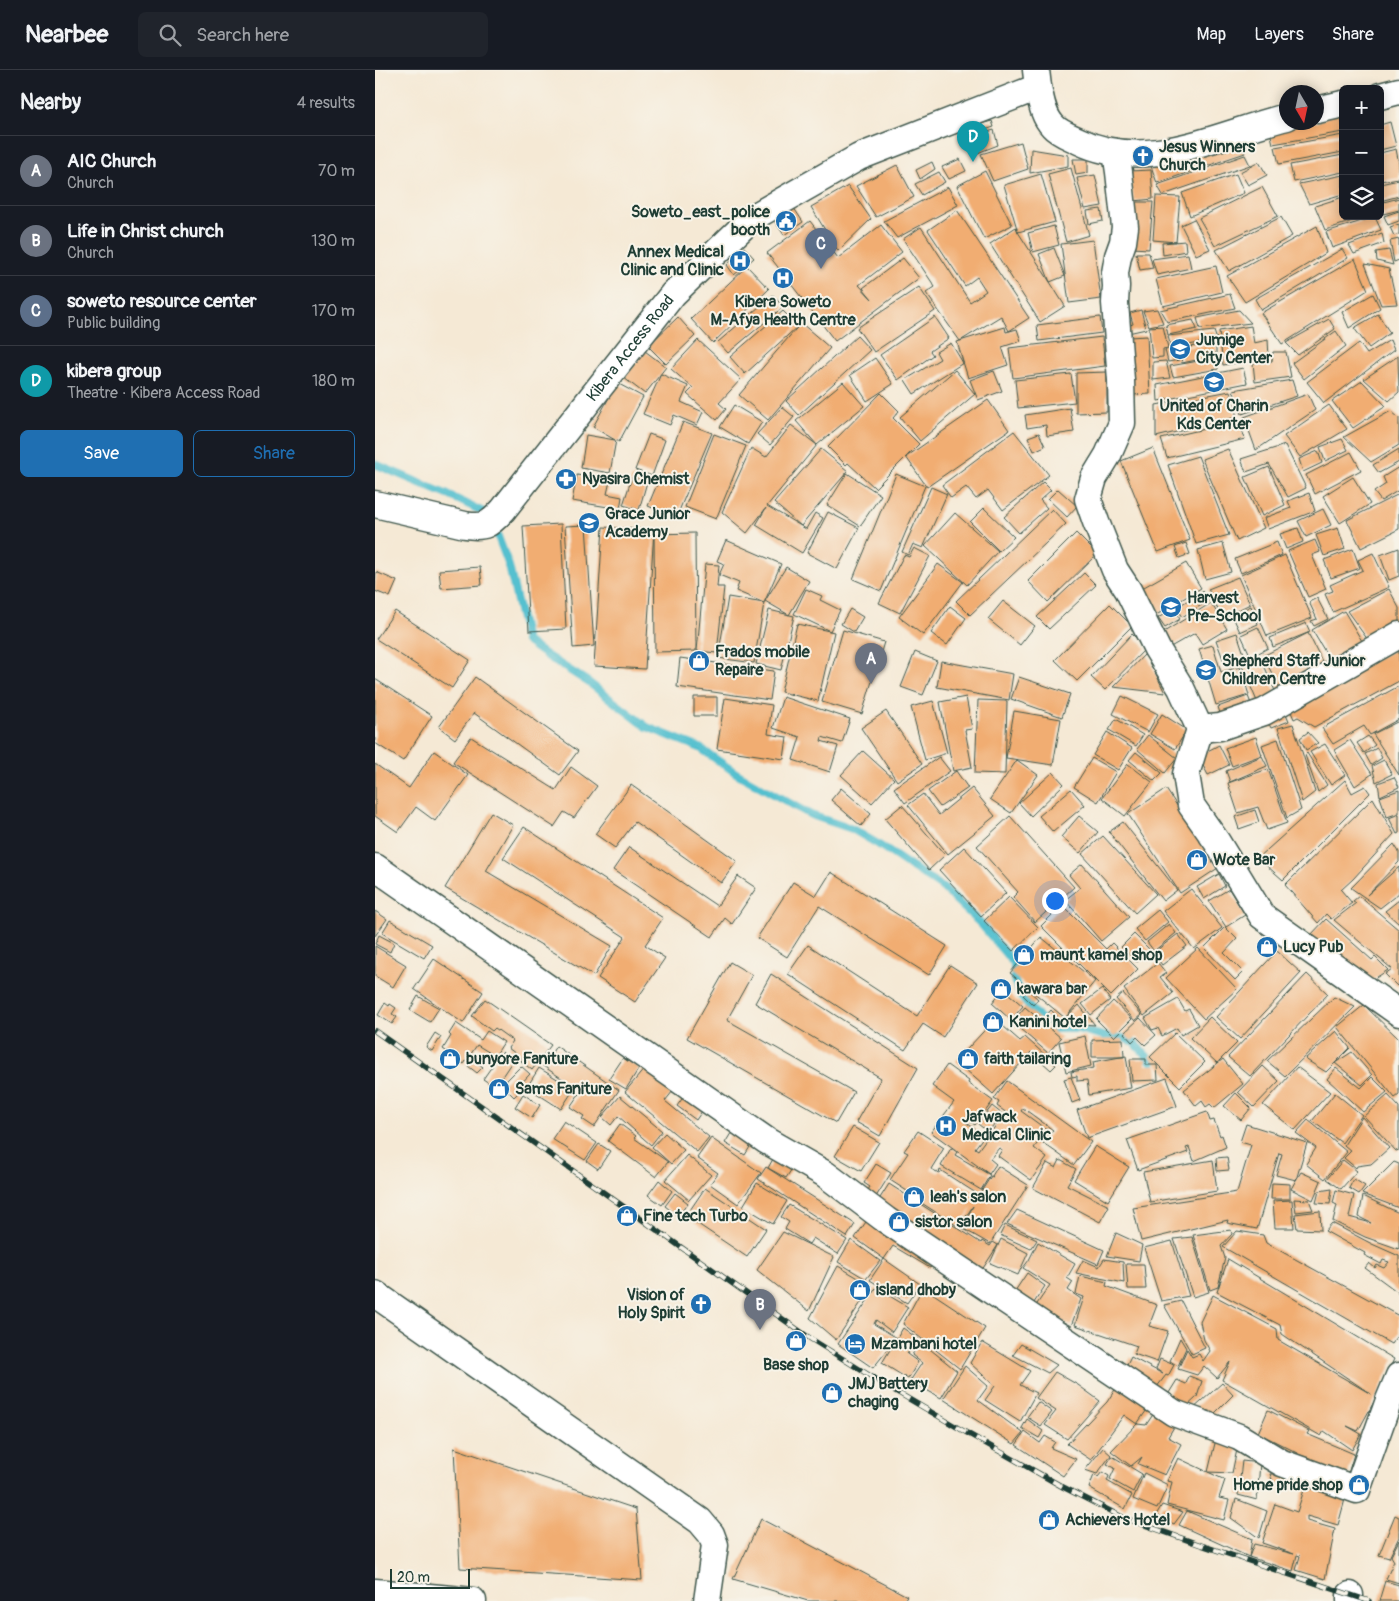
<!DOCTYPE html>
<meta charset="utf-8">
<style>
:root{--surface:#171b24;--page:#20242c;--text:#f1f3f6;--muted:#9ea1a6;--line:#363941;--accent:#1f6fb2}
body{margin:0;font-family:Pangolin,sans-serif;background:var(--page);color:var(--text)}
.controls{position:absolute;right:15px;top:15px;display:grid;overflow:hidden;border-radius:8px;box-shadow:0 2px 12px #0003}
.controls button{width:45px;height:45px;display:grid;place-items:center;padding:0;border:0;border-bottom:1px solid var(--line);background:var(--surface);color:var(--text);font:25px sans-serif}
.compass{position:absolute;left:904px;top:15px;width:45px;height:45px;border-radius:50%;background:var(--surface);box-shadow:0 2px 12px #0003;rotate:171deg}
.scale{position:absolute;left:15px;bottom:12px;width:80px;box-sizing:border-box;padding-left:5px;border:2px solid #1f3d34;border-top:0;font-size:14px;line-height:18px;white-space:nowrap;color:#1f3d34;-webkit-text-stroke:4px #f7f3e8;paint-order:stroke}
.you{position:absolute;left:679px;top:830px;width:18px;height:18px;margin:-12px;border:4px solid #fff;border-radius:50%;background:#1a73e8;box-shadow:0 0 0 8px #1a73e833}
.badge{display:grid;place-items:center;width:32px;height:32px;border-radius:50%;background:var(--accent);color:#fff;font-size:16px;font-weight:700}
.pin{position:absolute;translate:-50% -41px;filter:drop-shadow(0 1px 2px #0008)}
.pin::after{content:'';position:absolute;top:26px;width:18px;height:15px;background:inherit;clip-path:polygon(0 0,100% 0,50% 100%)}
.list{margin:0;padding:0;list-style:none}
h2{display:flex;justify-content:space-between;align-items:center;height:65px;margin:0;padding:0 20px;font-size:21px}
h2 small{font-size:16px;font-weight:400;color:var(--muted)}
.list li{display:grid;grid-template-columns:32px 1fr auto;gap:15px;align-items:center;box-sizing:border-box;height:70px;padding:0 20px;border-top:1px solid var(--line)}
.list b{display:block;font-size:19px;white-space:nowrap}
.list p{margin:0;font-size:16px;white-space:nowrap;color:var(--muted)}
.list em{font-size:16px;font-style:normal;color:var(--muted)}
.actions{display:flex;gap:10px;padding:15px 20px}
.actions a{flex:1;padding:11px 0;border:1px solid var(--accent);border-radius:8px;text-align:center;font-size:18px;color:var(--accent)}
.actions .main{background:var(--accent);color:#fff}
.icon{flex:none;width:28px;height:28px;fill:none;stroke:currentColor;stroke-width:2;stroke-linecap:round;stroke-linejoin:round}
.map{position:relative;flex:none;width:1024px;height:1531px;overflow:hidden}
header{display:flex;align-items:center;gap:30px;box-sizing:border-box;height:70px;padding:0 25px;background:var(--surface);border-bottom:1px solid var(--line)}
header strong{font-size:24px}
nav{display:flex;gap:28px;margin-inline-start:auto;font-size:18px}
.search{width:350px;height:45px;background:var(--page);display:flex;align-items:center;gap:12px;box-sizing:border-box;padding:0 18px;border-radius:8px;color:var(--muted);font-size:19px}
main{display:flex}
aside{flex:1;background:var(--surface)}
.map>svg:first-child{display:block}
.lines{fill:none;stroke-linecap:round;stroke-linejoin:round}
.stream{stroke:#54c0cf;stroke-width:8}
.building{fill:#f1ad72}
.minor-casing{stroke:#3f574c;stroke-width:29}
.minor{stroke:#fff;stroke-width:26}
.rail-casing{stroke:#1f3d34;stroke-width:5.5}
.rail{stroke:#f7f3e8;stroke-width:4;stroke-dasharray:11;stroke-linecap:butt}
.labels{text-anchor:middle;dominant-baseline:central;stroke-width:4;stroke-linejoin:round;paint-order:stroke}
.poi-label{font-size:16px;font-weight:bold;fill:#1f3d34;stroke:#f7f3e8;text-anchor:start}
.street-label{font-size:16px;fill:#1f3d34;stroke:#f7f3e8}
</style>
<header>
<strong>Nearbee</strong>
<div class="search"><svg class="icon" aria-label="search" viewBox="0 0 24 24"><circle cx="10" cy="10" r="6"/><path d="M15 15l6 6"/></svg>Search here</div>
<nav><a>Map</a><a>Layers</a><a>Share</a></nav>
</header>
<main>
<aside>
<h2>Nearby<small>4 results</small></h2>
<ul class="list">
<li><span class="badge" style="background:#6b7280">A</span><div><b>AIC Church</b><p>Church</p></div><em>70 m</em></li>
<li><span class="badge" style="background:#6b7280">B</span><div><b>Life in Christ church</b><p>Church</p></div><em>130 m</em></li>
<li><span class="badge" style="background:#5c6f8a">C</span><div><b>soweto resource center</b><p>Public building</p></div><em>170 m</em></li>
<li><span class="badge" style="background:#0f9aa8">D</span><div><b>kibera group</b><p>Theatre · Kibera Access Road</p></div><em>180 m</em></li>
</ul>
<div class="actions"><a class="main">Save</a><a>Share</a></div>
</aside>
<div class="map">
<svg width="1024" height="1531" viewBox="0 0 1024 1531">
<rect width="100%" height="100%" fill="#f7f3e8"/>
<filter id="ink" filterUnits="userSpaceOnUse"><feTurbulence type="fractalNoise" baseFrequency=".02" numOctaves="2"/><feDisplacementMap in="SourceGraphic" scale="10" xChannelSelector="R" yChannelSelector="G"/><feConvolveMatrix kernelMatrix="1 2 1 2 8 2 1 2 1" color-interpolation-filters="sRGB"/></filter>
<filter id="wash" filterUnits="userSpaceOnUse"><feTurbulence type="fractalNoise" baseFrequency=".0096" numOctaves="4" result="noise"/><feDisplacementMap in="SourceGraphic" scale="20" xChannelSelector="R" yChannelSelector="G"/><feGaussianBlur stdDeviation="1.12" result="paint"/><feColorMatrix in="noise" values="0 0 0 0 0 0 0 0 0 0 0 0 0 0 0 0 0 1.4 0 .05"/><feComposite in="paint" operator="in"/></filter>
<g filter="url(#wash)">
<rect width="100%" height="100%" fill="#f5e9d5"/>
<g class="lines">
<path class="stream" d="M 0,394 L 73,425 L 115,445
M 119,456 L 134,496 L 151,571 L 172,586 L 213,612 L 272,657 L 325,678 L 361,703 L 436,745 L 477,759 L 501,773 L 568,818 L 606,854 L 639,894 L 640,912 L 646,927 L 660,944 L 677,959 L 702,959 L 733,967 L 749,968 L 761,974 L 777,992"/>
</g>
<g id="blocks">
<path class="building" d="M 966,41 L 968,62 L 898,74 L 894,57 L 914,52 L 942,52 Z
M 617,51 L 619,57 L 597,64 L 594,57 Z
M 1015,52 L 1021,76 L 1005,80 L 1005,55 Z
M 619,60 L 623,75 L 600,84 L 595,67 Z
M 968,65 L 968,82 L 904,94 L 900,77 Z
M 860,67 L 870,83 L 782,113 L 776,96 Z
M 646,72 L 653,99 L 618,111 L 606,84 Z
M 656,79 L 693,85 L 693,96 L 655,103 Z
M 1021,79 L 1024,94 L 1024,108 L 1005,111 L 1005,83 Z
M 870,85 L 875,95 L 788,125 L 782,115 Z
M 968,85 L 968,102 L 919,112 L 915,95 Z
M 585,89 L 591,101 L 574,109 L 567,97 Z
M 698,89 L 713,89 L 713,103 L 701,105 Z
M 557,92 L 560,99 L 545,109 L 541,100 Z
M 884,92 L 892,105 L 873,115 L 865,102 Z
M 522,95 L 539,127 L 501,147 L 481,116 Z
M 696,98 L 714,165 L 691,172 L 673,104 Z
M 776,100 L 778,129 L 759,131 L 754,101 Z
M 610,101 L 637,155 L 609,169 L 582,116 Z
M 564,102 L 570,112 L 547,125 L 540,114 Z
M 666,104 L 680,152 L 643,162 L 675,212 L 664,184 L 679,178 L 690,206 L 675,212 L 690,236 L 665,252 L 615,174 L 641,157 L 643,162 L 629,115 Z
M 861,104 L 869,123 L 815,146 L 807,123 Z
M 720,105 L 727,136 L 710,139 L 702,108 Z
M 968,105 L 968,124 L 934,134 L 924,114 Z
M 1024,110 L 1024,126 L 1005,131 L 1005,114 Z
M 473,116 L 496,149 L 463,181 L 436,137 Z
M 573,117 L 583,135 L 522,168 L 509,151 Z
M 887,117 L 903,146 L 840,176 L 824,148 Z
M 781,126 L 805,127 L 801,172 L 778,170 Z
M 968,127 L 968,146 L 990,147 L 950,160 L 940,136 Z
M 1024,128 L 1024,140 L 1008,144 L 1005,133 Z
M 758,132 L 778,132 L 774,179 L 757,178 Z
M 417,135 L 428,152 L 409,165 L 397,147 Z
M 726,139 L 728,151 L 714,154 L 712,141 Z
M 582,140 L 654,248 L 634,261 L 626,246 L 585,271 L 630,257 L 631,262 L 642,259 L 646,271 L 627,277 L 633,295 L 593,308 L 582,272 L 585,271 L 551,223 L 560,217 L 528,169 L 546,157 L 595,232 L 611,221 L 602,207 L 590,216 L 553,160 Z
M 1024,141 L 1024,151 L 1013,155 L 1009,146 Z
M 906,147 L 917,166 L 854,201 L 841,180 Z
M 1000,147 L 1006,160 L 957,178 L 951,162 Z
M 819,149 L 835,179 L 821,185 L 806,155 Z
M 435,151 L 463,188 L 506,155 L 527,182 L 484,215 L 497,229 L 488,218 L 528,188 L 544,208 L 460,271 L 392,183 Z
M 1024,154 L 1024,164 L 1019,166 L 1015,157 Z
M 679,156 L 684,175 L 658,182 L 653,163 Z
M 942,156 L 951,183 L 870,232 L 852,206 Z
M 1007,163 L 1009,173 L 979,184 L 974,175 Z
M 1024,169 L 1024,190 L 1019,192 L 1015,171 Z
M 718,170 L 726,229 L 694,233 L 686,174 Z
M 810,171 L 811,181 L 788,185 L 787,173 Z
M 369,177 L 379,188 L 359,205 L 352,195 Z
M 967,179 L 973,188 L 886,240 L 880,229 Z
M 1014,180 L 1018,195 L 1002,191 L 1001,182 Z
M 761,183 L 774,183 L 778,198 L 765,200 Z
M 813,184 L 816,198 L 782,205 L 777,189 Z
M 980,189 L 993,220 L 907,274 L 886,243 Z
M 990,194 L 1014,199 L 1022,234 L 1006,235 Z
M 372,196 L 394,219 L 338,273 L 316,249 Z
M 841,196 L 847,222 L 788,236 L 781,209 Z
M 544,217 L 560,241 L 499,282 L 482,258 Z
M 855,224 L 860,238 L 792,252 L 785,240 Z
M 998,224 L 1005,238 L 974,258 L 967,242 Z
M 398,225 L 408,237 L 353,283 L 343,272 Z
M 782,239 L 788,253 L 774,256 L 768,241 Z
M 766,240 L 771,259 L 753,263 L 752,256 L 758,254 L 755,243 Z
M 864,240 L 876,253 L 825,259 L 822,248 Z
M 408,241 L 423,256 L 370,304 L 355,287 Z
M 1003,244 L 1015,263 L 994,278 L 979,258 Z
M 303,247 L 320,266 L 291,294 L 273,276 Z
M 560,247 L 574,268 L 555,281 L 558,285 L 523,310 L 505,285 Z
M 725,247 L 727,263 L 664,271 L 662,255 Z
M 954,249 L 960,259 L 923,285 L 911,273 Z
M 818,250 L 822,259 L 793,265 L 791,255 Z
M 426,253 L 455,278 L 393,350 L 364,325 Z
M 788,256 L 793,278 L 788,279 L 788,287 L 777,288 L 774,257 Z
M 876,256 L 879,273 L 893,270 L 894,288 L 848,295 L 844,261 Z
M 839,261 L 842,270 L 796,278 L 793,266 Z
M 961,261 L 971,276 L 929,309 L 917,293 Z
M 482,266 L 495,280 L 424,345 L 411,331 Z
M 772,266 L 775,324 L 757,325 L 754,267 Z
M 727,267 L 730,296 L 638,308 L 634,278 Z
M 323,270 L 366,309 L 344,333 L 351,339 L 342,350 L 312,324 L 318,318 L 296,299 Z
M 1015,270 L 1019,280 L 949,333 L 932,312 L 984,273 L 992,284 Z
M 576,273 L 588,293 L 539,324 L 530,310 L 565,289 L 561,282 Z
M 841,274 L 841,286 L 807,293 L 804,278 Z
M 802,278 L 804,290 L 793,292 L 790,280 Z
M 270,281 L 291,297 L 270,324 L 249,308 Z
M 898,282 L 911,282 L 916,307 L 880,312 L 878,293 L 897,291 Z
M 1023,286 L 1024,322 L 1014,331 L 989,309 Z
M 500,288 L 518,314 L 492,331 L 475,305 Z
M 841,288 L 843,299 L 798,307 L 795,296 Z
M 791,291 L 795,308 L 778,310 L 778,292 Z
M 868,298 L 872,313 L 783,331 L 782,315 Z
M 580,300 L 600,324 L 545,371 L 525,347 Z
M 619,301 L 627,321 L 603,330 L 595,310 Z
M 732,302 L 732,342 L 701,343 L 701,303 Z
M 286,304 L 313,316 L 306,332 L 328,342 L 322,355 L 299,345 L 295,355 L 268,344 Z
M 696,304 L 700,332 L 643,338 L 640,310 Z
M 917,310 L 922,326 L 867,344 L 858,320 Z
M 987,311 L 1011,336 L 978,358 L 957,331 Z
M 468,312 L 489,336 L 442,375 L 421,351 Z
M 242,313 L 268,327 L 244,372 L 241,370 L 235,403 L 206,398 L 211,365 L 240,370 L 218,357 Z
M 855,321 L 862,347 L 781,367 L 781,335 Z
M 506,323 L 524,341 L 518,348 L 544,374 L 500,418 L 473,393 L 471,395 L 453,377 Z
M 933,324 L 940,340 L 881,380 L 869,347 Z
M 613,330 L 634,360 L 552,417 L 531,387 Z
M 359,335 L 387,352 L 373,374 L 345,357 Z
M 954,335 L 972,359 L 925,387 L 909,366 Z
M 407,337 L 419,347 L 395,375 L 382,364 Z
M 695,338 L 699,362 L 672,366 L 671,355 L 652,358 L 650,345 Z
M 1016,341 L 1024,348 L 1024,375 L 996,392 L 969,367 Z
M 864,351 L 870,369 L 792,388 L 786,369 Z
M 308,352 L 337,363 L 301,448 L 273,436 Z
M 416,355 L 442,375 L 392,436 L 431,459 L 440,443 L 448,448 L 427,483 L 381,455 L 391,438 L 372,463 L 347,442 L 376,378 L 391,387 Z
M 639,361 L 674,405 L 628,440 L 613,420 L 601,429 L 591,417 L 576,428 L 567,415 Z
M 664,363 L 670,376 L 659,381 L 653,367 Z
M 274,364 L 290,370 L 277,406 L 260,400 Z
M 339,364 L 371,376 L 341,449 L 310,437 Z
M 967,369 L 973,380 L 950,391 L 945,377 Z
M 910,375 L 931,418 L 913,427 L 894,394 L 871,402 L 866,389 Z
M 778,378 L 815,470 L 783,482 L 746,391 Z
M 446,379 L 473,401 L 426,456 L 399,433 Z
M 853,379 L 889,458 L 862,471 L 827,389 Z
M 1024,379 L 1024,392 L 1004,403 L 998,395 Z
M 943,381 L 947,393 L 928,402 L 924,389 Z
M 976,382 L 986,400 L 940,424 L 931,405 Z
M 823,386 L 854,465 L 821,474 L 793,395 Z
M 894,397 L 910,435 L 887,446 L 870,407 Z
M 1024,397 L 1024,420 L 1006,431 L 999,422 L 1011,414 L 1008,407 Z
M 472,403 L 506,425 L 485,456 L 452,435 Z
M 521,404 L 550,416 L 506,521 L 478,509 Z
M 202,405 L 235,411 L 232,424 L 247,427 L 245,439 L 197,431 Z
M 257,407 L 272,412 L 264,440 L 248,435 Z
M 978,407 L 995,434 L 965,453 L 948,426 Z
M 668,412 L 676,420 L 665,430 L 672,438 L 644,463 L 629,447 Z
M 556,417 L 572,424 L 548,478 L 538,474 L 533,485 L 527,482 Z
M 683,419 L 702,436 L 692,447 L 673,429 Z
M 934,423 L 940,441 L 893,459 L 889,448 L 916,438 L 913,431 Z
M 1024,424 L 1024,459 L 986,478 L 972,450 Z
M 609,438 L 639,467 L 624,481 L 595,452 Z
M 677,439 L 691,454 L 595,545 L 581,531 Z
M 948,439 L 956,455 L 931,467 L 923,451 Z
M 453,442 L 484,458 L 462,499 L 432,483 Z
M 580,443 L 623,481 L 592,515 L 550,476 Z
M 186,454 L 191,559 L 154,561 L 148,456 Z
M 211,455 L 219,576 L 198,578 L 190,456 Z
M 228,457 L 279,460 L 270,599 L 219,596 Z
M 923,458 L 928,472 L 911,479 L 905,464 Z
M 963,458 L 970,479 L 949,486 L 941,465 Z
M 320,463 L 321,581 L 280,582 L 279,464 Z
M 701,463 L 722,484 L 673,532 L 653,511 Z
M 351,470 L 406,494 L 389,533 L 361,521 L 364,513 L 344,505 L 349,494 L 342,491 Z
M 940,470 L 945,482 L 937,485 L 951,519 L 933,527 L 913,481 Z
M 902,472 L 907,485 L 866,503 L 860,489 Z
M 811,473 L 815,484 L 804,488 L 800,477 Z
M 848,473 L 856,502 L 830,509 L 823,480 Z
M 539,478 L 555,486 L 525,543 L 504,533 L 529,485 L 534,487 Z
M 1024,478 L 1024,506 L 1014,510 L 1005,485 Z
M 978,479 L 985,498 L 956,508 L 949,490 Z
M 998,483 L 1014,517 L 958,542 L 950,524 L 958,521 L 955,515 L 988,500 L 983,490 Z
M 910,485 L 937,548 L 892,566 L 866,505 Z
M 811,493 L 826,518 L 778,547 L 762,521 Z
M 330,494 L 344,495 L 342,517 L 349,517 L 342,583 L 322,581 Z
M 563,494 L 588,512 L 548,565 L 524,547 Z
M 105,497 L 107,515 L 66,518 L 64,500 Z
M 411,497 L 434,511 L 414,545 L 390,531 Z
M 1,502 L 22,511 L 15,527 L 0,521 Z
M 709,503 L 721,515 L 674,559 L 662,547 Z
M 863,507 L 875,534 L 847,548 L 833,519 Z
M 431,519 L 447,526 L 445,530 L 465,540 L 455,561 L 419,544 Z
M 1014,519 L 1024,538 L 1024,554 L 993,570 L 972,541 Z
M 827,521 L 833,531 L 807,547 L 801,538 Z
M 353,527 L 389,533 L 379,593 L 343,588 Z
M 942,528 L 953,549 L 939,556 L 936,551 L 942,549 L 934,532 Z
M 628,531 L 660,556 L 645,575 L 613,549 Z
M 836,533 L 852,559 L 827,574 L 820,563 L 792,579 L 784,565 Z
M 735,534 L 757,556 L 702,611 L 680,590 Z
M 575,536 L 591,548 L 572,575 L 556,563 Z
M 876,536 L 883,554 L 865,562 L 857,545 Z
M 475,539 L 488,547 L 479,562 L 466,554 Z
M 798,539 L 805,549 L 790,558 L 783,548 Z
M 394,540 L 419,546 L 406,600 L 381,594 Z
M 20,541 L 95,590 L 77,618 L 1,569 Z
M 969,541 L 990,576 L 958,595 L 937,560 Z
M 931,553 L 935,562 L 898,577 L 895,568 Z
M 422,554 L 459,562 L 443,631 L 406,622 Z
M 883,557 L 893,578 L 876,587 L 866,565 Z
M 468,560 L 509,572 L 487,644 L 447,632 Z
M 862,563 L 871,590 L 851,597 L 841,570 Z
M 933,563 L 951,599 L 906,621 L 888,586 Z
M 757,564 L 771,578 L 730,620 L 716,607 Z
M 838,575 L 846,602 L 865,597 L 874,625 L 841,635 L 824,579 Z
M 1024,577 L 1024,611 L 939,657 L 923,647 L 919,649 L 914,637 Z
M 540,582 L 562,591 L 548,625 L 526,617 Z
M 771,583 L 790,623 L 738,617 Z
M 305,588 L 399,601 L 395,630 L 302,617 Z
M 886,588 L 903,628 L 884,636 L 867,596 Z
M 566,591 L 638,604 L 634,630 L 562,617 Z
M 100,607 L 203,681 L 185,705 L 99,643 L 80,669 L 64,657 Z
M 644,607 L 695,624 L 687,647 L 636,629 Z
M 0,609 L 57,646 L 28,691 L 0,673 Z
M 1024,616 L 1024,649 L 995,665 L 989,656 L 958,674 L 947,658 Z
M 747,626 L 783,644 L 773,662 L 738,644 Z
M 873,626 L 878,639 L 842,652 L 840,644 L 845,643 L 843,637 Z
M 319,627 L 342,627 L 342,646 L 319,646 Z
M 408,627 L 475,649 L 467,673 L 447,667 L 446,671 L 463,676 L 455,702 L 418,690 L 425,667 L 398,658 Z
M 591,627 L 597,659 L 590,660 L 597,697 L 578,701 L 565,632 Z
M 350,628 L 397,635 L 393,664 L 412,667 L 409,689 L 342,679 Z
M 603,630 L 632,631 L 630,704 L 600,703 Z
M 558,631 L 572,683 L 550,690 L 536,637 Z
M 511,641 L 547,694 L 522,711 L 486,658 Z
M 639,641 L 686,649 L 678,695 L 631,688 Z
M 910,641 L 914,651 L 896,658 L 891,648 Z
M 787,644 L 812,660 L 800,679 L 775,664 Z
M 741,649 L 768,665 L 761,676 L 734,660 Z
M 1024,651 L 1024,705 L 998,664 Z
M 918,654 L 940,722 L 927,732 L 903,658 Z
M 732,662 L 757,678 L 743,700 L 718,685 Z
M 933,662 L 943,673 L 931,680 L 925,668 Z
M 773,665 L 802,688 L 790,703 L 762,679 Z
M 993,666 L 1000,675 L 989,683 L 982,673 Z
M 96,667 L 181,720 L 196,697 L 222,716 L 199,748 L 189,742 L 179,757 L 78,692 Z
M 881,667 L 887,685 L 857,696 L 850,678 Z
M 903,669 L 926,740 L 912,748 L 887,675 Z
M 975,670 L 997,704 L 980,716 L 959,680 Z
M 950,674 L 970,705 L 956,715 L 935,682 Z
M 844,675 L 854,695 L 833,705 L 823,686 Z
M 1002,678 L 1007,688 L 996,695 L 990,684 Z
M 59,681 L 93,705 L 60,751 L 41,737 L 23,762 L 0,746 L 0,694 L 34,718 Z
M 488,681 L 519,709 L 497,733 L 466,705 Z
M 761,682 L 787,703 L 779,711 L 754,690 Z
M 932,683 L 952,715 L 943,722 L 930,685 Z
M 887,686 L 892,696 L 855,712 L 851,701 Z
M 564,687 L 575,701 L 530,733 L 519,718 Z
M 717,688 L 741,702 L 723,732 L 699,717 Z
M 642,690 L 663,705 L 636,743 L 615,729 Z
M 1009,690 L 1017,704 L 1001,712 L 997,696 Z
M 753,694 L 777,712 L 750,746 L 727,728 Z
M 893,699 L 912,753 L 892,760 L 883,737 L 863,743 L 853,713 Z
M 581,701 L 593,718 L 565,737 L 553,721 Z
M 678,702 L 689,714 L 656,746 L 644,733 Z
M 1019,707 L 1024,717 L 1005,726 L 1003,713 Z
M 970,710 L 977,723 L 990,716 L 995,723 L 908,810 L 883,788 Z
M 256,715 L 362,791 L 346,813 L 260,752 L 240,778 L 220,764 Z
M 466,718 L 496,744 L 486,756 L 456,730 Z
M 597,718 L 620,746 L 573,784 L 533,735 L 548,724 L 564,745 Z
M 696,719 L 710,735 L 678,762 L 664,746 Z
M 791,719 L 843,798 L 805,823 L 753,744 Z
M 1024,720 L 1024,743 L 1012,747 L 1005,727 Z
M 998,728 L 1019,764 L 978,809 L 966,820 L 977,833 L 956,849 L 951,844 L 943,853 L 910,815 Z
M 527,735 L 570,785 L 554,800 L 510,749 Z
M 880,740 L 884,752 L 864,759 L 860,747 Z
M 116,742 L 138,755 L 111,801 L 237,876 L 219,906 L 70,818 Z
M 1024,744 L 1024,763 L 1022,764 L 1014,748 Z
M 635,746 L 699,817 L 660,852 L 638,827 L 643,822 L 602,776 Z
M 704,746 L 723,762 L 705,783 L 686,767 Z
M 748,752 L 802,820 L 788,831 L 734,762 Z
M 149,757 L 288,848 L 270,875 L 290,888 L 260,932 L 223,908 L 250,867 L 128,788 Z
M 728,766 L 781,824 L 760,843 L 707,784 Z
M 1019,774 L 1024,782 L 1024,792 L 992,825 L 1024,797 L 1024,823 L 1005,838 L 976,818 Z
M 254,777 L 342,836 L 363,806 L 381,818 L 357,854 L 350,848 L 337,867 L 238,800 Z
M 589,777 L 631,823 L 606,846 L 564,800 Z
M 707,794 L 754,847 L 726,871 L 690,830 L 705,818 L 694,805 Z
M 456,802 L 572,876 L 554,905 L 444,836 L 412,887 L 382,868 L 418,812 L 441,826 Z
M 844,804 L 850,816 L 829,829 L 822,817 Z
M 816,819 L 847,858 L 819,879 L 788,841 Z
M 854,819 L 870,845 L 851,857 L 834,831 Z
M 984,826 L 1024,860 L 1024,915 L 1022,916 L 1010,904 L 1017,899 L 959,850 L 981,833 L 978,831 Z
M 634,827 L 663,857 L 638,881 L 609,851 Z
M 1024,830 L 1024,854 L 1010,841 Z
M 687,835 L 731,879 L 737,873 L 763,899 L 736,926 L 666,856 Z
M 783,840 L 793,852 L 770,871 L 760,859 Z
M 0,841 L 12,849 L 0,866 Z
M 951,849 L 997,890 L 1000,887 L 1013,900 L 996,911 L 935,866 Z
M 15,850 L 57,875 L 49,888 L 7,863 Z
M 794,854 L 801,863 L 779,881 L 772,872 Z
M 850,857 L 862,869 L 849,883 L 868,902 L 860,910 L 829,878 Z
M 759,864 L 775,880 L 762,892 L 746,877 Z
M 803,864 L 812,876 L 787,895 L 778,883 Z
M 4,865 L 19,873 L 15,882 L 0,874 Z
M 666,867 L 720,911 L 691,947 L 704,935 L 720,955 L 684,953 L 690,948 L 635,903 Z
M 433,875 L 542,946 L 575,895 L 603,913 L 568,967 L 548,954 L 530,980 L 413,904 Z
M 0,876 L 31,895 L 18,917 L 0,906 Z
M 823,878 L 862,919 L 829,949 L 791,908 Z
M 902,881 L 926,903 L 865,969 L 841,947 Z
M 59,889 L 108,922 L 88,953 L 39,919 Z
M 355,892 L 377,905 L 352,950 L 479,1022 L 461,1053 L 312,968 Z
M 783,893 L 791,903 L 785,907 L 798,923 L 769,946 L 749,919 Z
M 396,904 L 543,998 L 505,1066 L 481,1052 L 506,1008 L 380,933 Z
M 932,904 L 953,924 L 875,1006 L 853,987 Z
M 628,919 L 648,936 L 636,950 L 617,933 Z
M 727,919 L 735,930 L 716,945 L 707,934 Z
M 653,920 L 663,929 L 658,935 L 648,925 Z
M 748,923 L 767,945 L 760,951 L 741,929 Z
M 43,926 L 64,938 L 55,952 L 35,940 Z
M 959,927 L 980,937 L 910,1006 L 892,991 Z
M 110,929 L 176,975 L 157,1000 L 146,991 L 148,989 L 133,978 L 138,971 L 120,958 L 117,961 L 97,946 Z
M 803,929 L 810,941 L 814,939 L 823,955 L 806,965 L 802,958 L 787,966 L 783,958 L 777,960 L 770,948 Z
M 738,931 L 757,949 L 739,967 L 721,949 Z
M 10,933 L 14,936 L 15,934 L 21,938 L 17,944 L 22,947 L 17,954 L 3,945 Z
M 989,935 L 1024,969 L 1024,1025 L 1020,1028 L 962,957 Z
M 650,937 L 686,968 L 673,983 L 637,952 Z
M 676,940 L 684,948 L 678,954 L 670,947 Z
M 835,947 L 862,973 L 842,993 L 815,968 Z
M 765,948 L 781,965 L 770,975 L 762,967 L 757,972 L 749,963 Z
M 620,949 L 645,971 L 650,967 L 681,995 L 676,1000 L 656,982 L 618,1024 L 581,991 Z
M 81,953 L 106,970 L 112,961 L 129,972 L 120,986 L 102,975 L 89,994 L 68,979 L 76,966 L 74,964 Z
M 961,961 L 975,978 L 951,1002 L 930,989 Z
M 60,963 L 66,967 L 57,981 L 51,977 Z
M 800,963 L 830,992 L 805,1017 L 775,987 Z
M 710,966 L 716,996 L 691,1002 L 684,972 Z
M 748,969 L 749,987 L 717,987 L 717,970 Z
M 181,976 L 244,1020 L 219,1057 L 207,1049 L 209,1046 L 195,1037 L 206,1021 L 168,996 Z
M 127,982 L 138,990 L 120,1017 L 108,1009 Z
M 977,982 L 997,1005 L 987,1015 L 960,993 Z
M 751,986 L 756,1018 L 714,1025 L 712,1010 L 702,1011 L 702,1006 L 697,1007 L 696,1002 L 719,998 L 718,992 Z
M 248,988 L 264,998 L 251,1019 L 234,1009 Z
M 97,989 L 108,997 L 102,1003 L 93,996 Z
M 755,989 L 771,989 L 771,995 L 782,995 L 783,1010 L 757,1011 Z
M 848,989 L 868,1014 L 839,1038 L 835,1034 L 831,1037 L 827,1031 L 821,1036 L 809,1020 Z
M 572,995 L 594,1011 L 593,1013 L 618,1031 L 600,1055 L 590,1048 L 588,1050 L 609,1066 L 600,1078 L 603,1080 L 627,1047 L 633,1051 L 636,1046 L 622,1036 L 624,1032 L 619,1029 L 632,1011 L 716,1072 L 699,1095 L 668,1073 L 678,1060 L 648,1038 L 646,1041 L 672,1060 L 659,1078 L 672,1088 L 656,1110 L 623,1086 L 627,1080 L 624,1078 L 615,1089 L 621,1094 L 614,1104 L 556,1062 L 579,1032 L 557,1016 Z
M 146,996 L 155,1004 L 140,1020 L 143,1023 L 139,1027 L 127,1015 Z
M 888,996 L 904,1011 L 879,1037 L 863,1022 Z
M 922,997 L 955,1022 L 920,1060 L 888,1035 Z
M 164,998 L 199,1019 L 186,1039 L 152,1017 Z
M 270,998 L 298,1021 L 290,1031 L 334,1067 L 322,1082 L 250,1022 Z
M 961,998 L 986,1018 L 997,1007 L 1012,1022 L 988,1042 L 952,1009 Z
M 696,1007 L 705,1030 L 697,1033 L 689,1009 Z
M 792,1008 L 802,1036 L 712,1068 L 702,1040 Z
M 314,1019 L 333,1032 L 321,1050 L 302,1036 Z
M 861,1023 L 876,1038 L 866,1050 L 849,1036 Z
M 960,1023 L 987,1045 L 967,1073 L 937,1051 Z
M 148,1024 L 165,1035 L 157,1048 L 140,1037 Z
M 1013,1025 L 1024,1037 L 1024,1080 L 1021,1081 L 989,1046 Z
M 245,1026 L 287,1061 L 276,1075 L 243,1046 L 236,1055 L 227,1047 Z
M 617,1036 L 627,1044 L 613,1062 L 603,1054 Z
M 832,1042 L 835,1051 L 839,1050 L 845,1066 L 847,1065 L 851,1077 L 819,1091 L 814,1077 L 811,1078 L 813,1082 L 763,1100 L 752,1070 Z
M 987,1047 L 1014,1078 L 996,1094 L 982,1096 L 981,1098 L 969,1088 L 976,1081 L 969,1075 Z
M 933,1050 L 972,1082 L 950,1109 L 931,1094 L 941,1078 L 921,1063 Z
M 189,1051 L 222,1073 L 210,1090 L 177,1069 Z
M 245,1054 L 261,1066 L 259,1068 L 293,1092 L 281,1107 L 233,1071 Z
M 871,1054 L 932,1073 L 921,1110 L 926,1102 L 946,1111 L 938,1130 L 916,1119 L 921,1110 L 901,1105 L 907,1084 L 904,1083 L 882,1159 L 852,1153 L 853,1150 L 766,1171 L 758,1138 L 862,1122 L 876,1075 L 865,1072 Z
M 361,1055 L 381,1067 L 370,1085 L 350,1073 Z
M 478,1057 L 504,1072 L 486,1101 L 460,1086 Z
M 543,1061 L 569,1078 L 556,1099 L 564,1103 L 565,1100 L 604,1125 L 616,1106 L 618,1107 L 617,1106 L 623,1096 L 653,1115 L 615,1174 L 587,1158 L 598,1136 L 584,1157 L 545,1132 L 546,1130 L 515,1110 L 533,1083 L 529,1081 Z
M 290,1063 L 309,1080 L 296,1094 L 277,1077 Z
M 336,1068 L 386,1103 L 363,1134 L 335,1114 L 343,1103 L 322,1088 Z
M 224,1074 L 235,1081 L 223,1099 L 212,1091 Z
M 720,1076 L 754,1097 L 733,1131 L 699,1110 Z
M 576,1078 L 582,1082 L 580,1085 L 615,1105 L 606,1120 L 566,1096 Z
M 403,1080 L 422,1091 L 411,1108 L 393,1098 Z
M 312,1085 L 336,1105 L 314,1130 L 290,1110 Z
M 852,1087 L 854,1100 L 842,1101 L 841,1088 Z
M 685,1090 L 701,1099 L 692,1115 L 734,1136 L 725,1152 L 674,1125 L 673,1126 L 658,1118 L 672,1093 L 681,1098 Z
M 838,1090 L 842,1121 L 775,1132 L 768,1102 Z
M 968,1090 L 982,1101 L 966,1119 L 952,1109 Z
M 1019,1092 L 1024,1094 L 1024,1138 L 987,1124 Z
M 501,1094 L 516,1103 L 497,1133 L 488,1127 L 495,1117 L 489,1113 Z
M 391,1097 L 480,1154 L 472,1167 L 383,1109 Z
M 979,1109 L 990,1116 L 984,1124 L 974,1118 Z
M 284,1110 L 297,1121 L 287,1135 L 273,1125 Z
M 382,1113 L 412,1131 L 398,1154 L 368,1136 Z
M 897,1113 L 915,1114 L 915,1129 L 896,1129 Z
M 514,1114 L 606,1173 L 607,1171 L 615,1176 L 618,1172 L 623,1175 L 603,1206 L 498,1139 Z
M 330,1118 L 391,1159 L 372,1187 L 311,1146 Z
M 957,1119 L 955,1134 L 941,1133 L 944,1121 Z
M 961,1120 L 979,1125 L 974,1147 L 996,1153 L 984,1147 L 988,1126 L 1024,1143 L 1024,1179 L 990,1167 L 958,1151 L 962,1135 L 958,1133 Z
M 300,1123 L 313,1133 L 303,1146 L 290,1136 Z
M 919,1129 L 934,1130 L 938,1140 L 921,1142 Z
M 917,1130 L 919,1158 L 900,1158 L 898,1131 Z
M 414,1135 L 472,1170 L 463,1184 L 438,1168 L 434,1174 L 410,1159 L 414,1152 L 406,1147 Z
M 642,1140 L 729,1180 L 723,1194 L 632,1154 Z
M 945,1141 L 946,1160 L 922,1159 L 920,1144 Z
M 497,1143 L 564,1186 L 555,1198 L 518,1176 L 509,1189 L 480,1168 Z
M 957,1153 L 997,1174 L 1024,1186 L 1024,1223 L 990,1198 L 994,1193 L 1000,1198 L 1002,1195 L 1009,1198 L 1014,1192 L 1008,1190 L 1006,1194 L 989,1185 L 990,1183 L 950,1161 Z
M 630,1155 L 662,1170 L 656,1179 L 625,1165 Z
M 856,1160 L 857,1164 L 846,1176 L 850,1188 L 843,1217 L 835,1220 L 818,1165 Z
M 862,1161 L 888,1165 L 891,1173 L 1024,1246 L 1024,1263 L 1016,1274 L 848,1177 Z
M 408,1162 L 459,1187 L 434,1241 L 382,1200 Z
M 741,1163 L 767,1175 L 764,1191 L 732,1186 Z
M 817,1167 L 834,1222 L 818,1227 L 799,1169 Z
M 626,1169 L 653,1183 L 643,1205 L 615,1193 Z
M 476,1170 L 505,1191 L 491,1209 L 463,1192 Z
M 797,1171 L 814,1226 L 786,1231 L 769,1178 Z
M 663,1172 L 700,1194 L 692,1208 L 698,1212 L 693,1220 L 706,1229 L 696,1256 L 660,1237 L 675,1215 L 648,1198 L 654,1190 Z
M 509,1189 L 545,1214 L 532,1233 L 495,1210 Z
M 729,1189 L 748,1192 L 749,1213 L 701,1203 L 708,1190 L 724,1197 Z
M 853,1189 L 1019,1289 L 1001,1328 L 983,1361 L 972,1356 L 986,1364 L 977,1380 L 949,1361 L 946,1366 L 847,1310 L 855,1292 L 842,1308 L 829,1296 L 822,1305 L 803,1299 L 812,1279 L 817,1287 L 824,1284 L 828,1291 L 835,1281 L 829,1270 L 825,1252 L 838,1225 L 902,1259 L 903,1270 L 996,1324 L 907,1264 L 905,1255 L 842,1222 Z
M 751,1194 L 769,1194 L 771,1219 L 753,1219 Z
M 463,1196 L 497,1216 L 461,1270 L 435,1248 Z
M 652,1203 L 670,1216 L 655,1239 L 638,1224 Z
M 705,1206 L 732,1212 L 731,1216 L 782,1235 L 774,1256 L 793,1261 L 782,1292 L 759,1284 L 762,1276 L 700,1255 L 709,1227 L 701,1224 Z
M 548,1217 L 610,1258 L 599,1276 L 585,1268 L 584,1272 L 597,1279 L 585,1299 L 528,1254 Z
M 501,1218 L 533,1237 L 517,1262 L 501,1250 L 499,1254 L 522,1268 L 528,1258 L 543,1269 L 532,1284 L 543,1292 L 533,1309 L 507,1293 L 522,1268 L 498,1298 L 463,1274 Z
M 806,1231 L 830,1278 L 817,1284 L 789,1235 Z
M 805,1268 L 811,1278 L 803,1296 L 795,1291 Z
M 545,1271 L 582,1301 L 566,1328 L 535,1311 L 547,1293 L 537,1285 Z
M 607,1272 L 655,1301 L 645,1315 L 661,1323 L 645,1352 L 610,1330 L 620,1316 L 595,1293 Z
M 646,1274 L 682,1295 L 673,1303 L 638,1285 Z
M 756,1287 L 788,1304 L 781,1299 L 785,1289 L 799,1295 L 793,1306 L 791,1305 L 778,1322 L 747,1305 Z
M 590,1296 L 613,1316 L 603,1330 L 648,1363 L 639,1374 L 568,1329 Z
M 680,1302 L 703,1315 L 725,1331 L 692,1369 L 670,1355 L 681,1341 L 661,1328 Z
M 814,1306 L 827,1311 L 822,1327 L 807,1341 L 789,1331 L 802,1310 L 811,1314 Z
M 847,1313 L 858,1325 L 830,1353 L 817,1340 Z
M 743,1315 L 776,1334 L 762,1354 L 771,1355 L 785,1334 L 803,1350 L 793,1367 L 806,1374 L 790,1405 L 763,1394 L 767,1387 L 756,1396 L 736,1381 L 762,1354 L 749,1345 L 716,1390 L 692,1374 L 732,1332 Z
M 663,1332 L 677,1342 L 666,1356 L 652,1347 Z
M 893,1340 L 934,1361 L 932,1364 L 979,1384 L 970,1414 L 918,1392 L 923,1383 L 883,1363 Z
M 652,1349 L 668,1361 L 664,1368 L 647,1358 Z
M 650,1362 L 665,1373 L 670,1366 L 680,1372 L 676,1378 L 701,1389 L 688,1406 L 641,1375 Z
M 842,1365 L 864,1370 L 857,1403 L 833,1402 L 850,1410 L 844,1428 L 854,1430 L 849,1450 L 792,1435 L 797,1412 L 792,1411 L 803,1388 L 833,1402 Z
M 79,1378 L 261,1439 L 267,1510 L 85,1498 Z
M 728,1378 L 736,1385 L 722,1404 L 710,1400 Z
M 737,1386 L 767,1404 L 758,1422 L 735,1409 L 740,1398 L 732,1394 Z
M 867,1391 L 885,1393 L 882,1430 L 863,1425 Z
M 727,1402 L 734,1406 L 732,1411 L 757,1425 L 750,1439 L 714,1418 L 719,1405 L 723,1407 Z
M 769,1403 L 793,1415 L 782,1439 L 758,1429 Z
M 895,1404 L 919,1404 L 922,1414 L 899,1415 Z
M 934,1404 L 972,1422 L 963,1455 L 932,1446 L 932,1451 L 960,1459 L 950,1509 L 921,1500 L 925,1486 L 922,1485 L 918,1501 L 874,1487 L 879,1474 L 919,1484 L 887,1473 L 900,1434 L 922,1442 Z
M 861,1429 L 892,1441 L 884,1468 L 856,1448 Z
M 787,1435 L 808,1442 L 799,1454 L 781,1445 Z
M 812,1441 L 877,1469 L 874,1487 L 804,1455 Z
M 1020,1445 L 1024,1447 L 1024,1467 L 1014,1488 L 1004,1485 Z
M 386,1449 L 532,1526 L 528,1531 L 433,1531 L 358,1509 Z
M 1024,1470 L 1024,1513 L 1011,1509 L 1019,1491 L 1016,1486 Z
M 1010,1511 L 1024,1515 L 1024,1531 L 1004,1531 Z"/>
</g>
</g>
<g filter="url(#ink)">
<use href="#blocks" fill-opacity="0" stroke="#3f574c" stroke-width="1"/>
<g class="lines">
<g class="minor-casing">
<g id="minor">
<path d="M 663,17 C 666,30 668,46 678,56 C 684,63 696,67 704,71 C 772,104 845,63 912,47"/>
<path d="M 1005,26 L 1024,21"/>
<path d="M 942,40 L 968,34"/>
<path d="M 741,82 L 744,102 L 750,157 L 748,172 L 743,186 L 740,203 L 741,216 L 740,233 L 746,310 L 747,353 L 733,385 L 719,408 L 713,429 L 721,452 L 740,500 L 753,520 L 782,579 L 806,618 L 825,659 L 811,704 L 816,735 L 842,772 L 887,846 L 1024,943"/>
<path id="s1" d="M 0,434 L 90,455 C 110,458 114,455 128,440 L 298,224 L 377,148 L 484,87 L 663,17 L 661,0"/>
<path d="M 825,659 L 845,657 L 889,642 L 1024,565"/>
<path d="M 0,797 L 392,1071 L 450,1104 L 511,1150 L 799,1343 L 864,1367 L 907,1393 L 982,1420 L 1014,1330 L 1024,1306"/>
<path d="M 0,1224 L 325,1451 L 336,1464 L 340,1475 L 332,1531"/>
<path d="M 0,1522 L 98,1531"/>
<path d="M 975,1525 L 975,1531"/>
</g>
</g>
<use href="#minor" class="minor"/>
<g class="rail-casing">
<path id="rail" d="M 0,961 L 436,1269 L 510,1315 L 592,1363 L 688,1417 L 747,1447 L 826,1475 L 994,1531"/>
</g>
<use href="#rail" class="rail"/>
</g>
</g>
<defs>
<g id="church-disc" transform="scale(1.125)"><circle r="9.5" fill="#1f6fb2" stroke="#f7f3e8"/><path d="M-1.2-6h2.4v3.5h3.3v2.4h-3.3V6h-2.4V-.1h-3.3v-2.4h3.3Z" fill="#fff"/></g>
<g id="civic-disc" transform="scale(1.125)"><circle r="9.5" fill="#1f6fb2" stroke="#f7f3e8"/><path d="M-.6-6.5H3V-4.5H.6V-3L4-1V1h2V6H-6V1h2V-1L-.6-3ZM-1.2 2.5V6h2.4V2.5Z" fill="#fff"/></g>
<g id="hospital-disc" transform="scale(1.125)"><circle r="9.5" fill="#1f6fb2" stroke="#f7f3e8"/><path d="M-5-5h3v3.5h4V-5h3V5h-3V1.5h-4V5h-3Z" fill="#fff"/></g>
<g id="school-disc" transform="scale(1.125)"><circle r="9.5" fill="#1f6fb2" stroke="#f7f3e8"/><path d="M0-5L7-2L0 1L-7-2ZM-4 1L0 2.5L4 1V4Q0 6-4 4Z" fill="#fff"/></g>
<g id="pharmacy-disc" transform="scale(1.125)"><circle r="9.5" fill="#1f6fb2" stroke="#f7f3e8"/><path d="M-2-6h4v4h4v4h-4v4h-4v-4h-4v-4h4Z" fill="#fff"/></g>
<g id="shop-disc" transform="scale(1.125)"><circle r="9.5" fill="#1f6fb2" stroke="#f7f3e8"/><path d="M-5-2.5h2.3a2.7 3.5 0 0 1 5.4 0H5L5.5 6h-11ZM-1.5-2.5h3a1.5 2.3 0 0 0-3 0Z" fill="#fff"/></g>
<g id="hotel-disc" transform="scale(1.125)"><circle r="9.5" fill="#1f6fb2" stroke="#f7f3e8"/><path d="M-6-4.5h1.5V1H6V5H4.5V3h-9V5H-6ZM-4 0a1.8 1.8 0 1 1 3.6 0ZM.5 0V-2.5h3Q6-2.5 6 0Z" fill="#fff"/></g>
</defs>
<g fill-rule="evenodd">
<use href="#church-disc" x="768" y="86"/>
<use href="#civic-disc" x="411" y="151"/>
<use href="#hospital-disc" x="365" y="191"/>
<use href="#hospital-disc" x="408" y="208"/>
<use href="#school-disc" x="805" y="279"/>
<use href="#school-disc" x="839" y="312"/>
<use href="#pharmacy-disc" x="191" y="409"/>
<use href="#school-disc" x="214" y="453"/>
<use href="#school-disc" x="796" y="537"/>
<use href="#shop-disc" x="324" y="591"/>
<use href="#school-disc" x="831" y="600"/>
<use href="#shop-disc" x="822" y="790"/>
<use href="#shop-disc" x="892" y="877"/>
<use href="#shop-disc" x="649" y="885"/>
<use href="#shop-disc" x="626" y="919"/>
<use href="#shop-disc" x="618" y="952"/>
<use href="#shop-disc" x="75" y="989"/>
<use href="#shop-disc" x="593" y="989"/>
<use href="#shop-disc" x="124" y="1019"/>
<use href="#hospital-disc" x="571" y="1056"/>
<use href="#shop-disc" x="539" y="1127"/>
<use href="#shop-disc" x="252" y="1146"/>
<use href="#shop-disc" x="524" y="1152"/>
<use href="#shop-disc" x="485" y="1220"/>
<use href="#church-disc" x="326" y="1234"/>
<use href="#shop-disc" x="421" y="1271"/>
<use href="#hotel-disc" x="480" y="1274"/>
<use href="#shop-disc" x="457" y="1323"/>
<use href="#shop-disc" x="984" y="1415"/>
<use href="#shop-disc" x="674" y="1450"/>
</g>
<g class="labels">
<g class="poi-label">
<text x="784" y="77">Jesus Winners<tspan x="784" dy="18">Church</tspan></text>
<text x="395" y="142" text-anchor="end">Soweto_east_police<tspan x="395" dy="18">booth</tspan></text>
<text x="349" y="182" text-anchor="end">Annex Medical<tspan x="349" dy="18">Clinic and Clinic</tspan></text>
<text x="408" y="232" text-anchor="middle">Kibera Soweto<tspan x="408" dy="18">M-Afya Health Centre</tspan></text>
<text x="821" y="270">Jumige<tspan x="821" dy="18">City Center</tspan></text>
<text x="839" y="336" text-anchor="middle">United of Charin<tspan x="839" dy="18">Kds Center</tspan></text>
<text x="207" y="409">Nyasira Chemist</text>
<text x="230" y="444">Grace Junior<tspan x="230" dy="18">Academy</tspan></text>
<text x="812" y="528">Harvest<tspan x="812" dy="18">Pre-School</tspan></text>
<text x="340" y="582">Frados mobile<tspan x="340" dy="18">Repaire</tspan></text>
<text x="847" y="591">Shepherd Staff Junior<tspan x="847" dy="18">Children Centre</tspan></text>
<text x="838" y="790">Wote Bar</text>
<text x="908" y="877">Lucy Pub</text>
<text x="665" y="885">maunt kamel shop</text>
<text x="642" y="919">kawara bar</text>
<text x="634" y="952">Kanini hotel</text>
<text x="91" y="989">bunyore Faniture</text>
<text x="609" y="989">faith tailaring</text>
<text x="140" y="1019">Sams Faniture</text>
<text x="587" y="1047">Jafwack<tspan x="587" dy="18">Medical Clinic</tspan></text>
<text x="555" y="1127">leah's salon</text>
<text x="268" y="1146">Fine tech Turbo</text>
<text x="540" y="1152">sistor salon</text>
<text x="501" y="1220">island dhoby</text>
<text x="310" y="1225" text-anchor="end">Vision of<tspan x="310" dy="18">Holy Spirit</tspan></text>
<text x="496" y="1274">Mzambani hotel</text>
<text x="421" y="1295" text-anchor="middle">Base shop</text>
<text x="473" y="1314">JMJ Battery<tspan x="473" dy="18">chaging</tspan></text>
<text x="968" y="1415" text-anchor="end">Home pride shop</text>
<text x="690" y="1450">Achievers Hotel</text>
</g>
<g class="street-label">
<text stroke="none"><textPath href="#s1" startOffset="342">Kibera Access Road</textPath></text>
</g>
</g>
</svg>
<div class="controls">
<button>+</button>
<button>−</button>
<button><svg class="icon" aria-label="layers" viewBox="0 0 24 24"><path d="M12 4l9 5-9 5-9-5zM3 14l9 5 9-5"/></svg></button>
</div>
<svg class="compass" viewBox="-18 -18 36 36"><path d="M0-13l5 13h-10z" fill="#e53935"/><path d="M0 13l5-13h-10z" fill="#9ea1a6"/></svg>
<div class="scale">20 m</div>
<div class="you"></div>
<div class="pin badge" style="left:496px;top:614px;background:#6b7280">A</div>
<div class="pin badge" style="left:385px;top:1260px;background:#6b7280">B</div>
<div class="pin badge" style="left:446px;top:199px;background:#5c6f8a">C</div>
<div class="pin badge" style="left:598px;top:92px;background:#0f9aa8">D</div>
</div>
</main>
